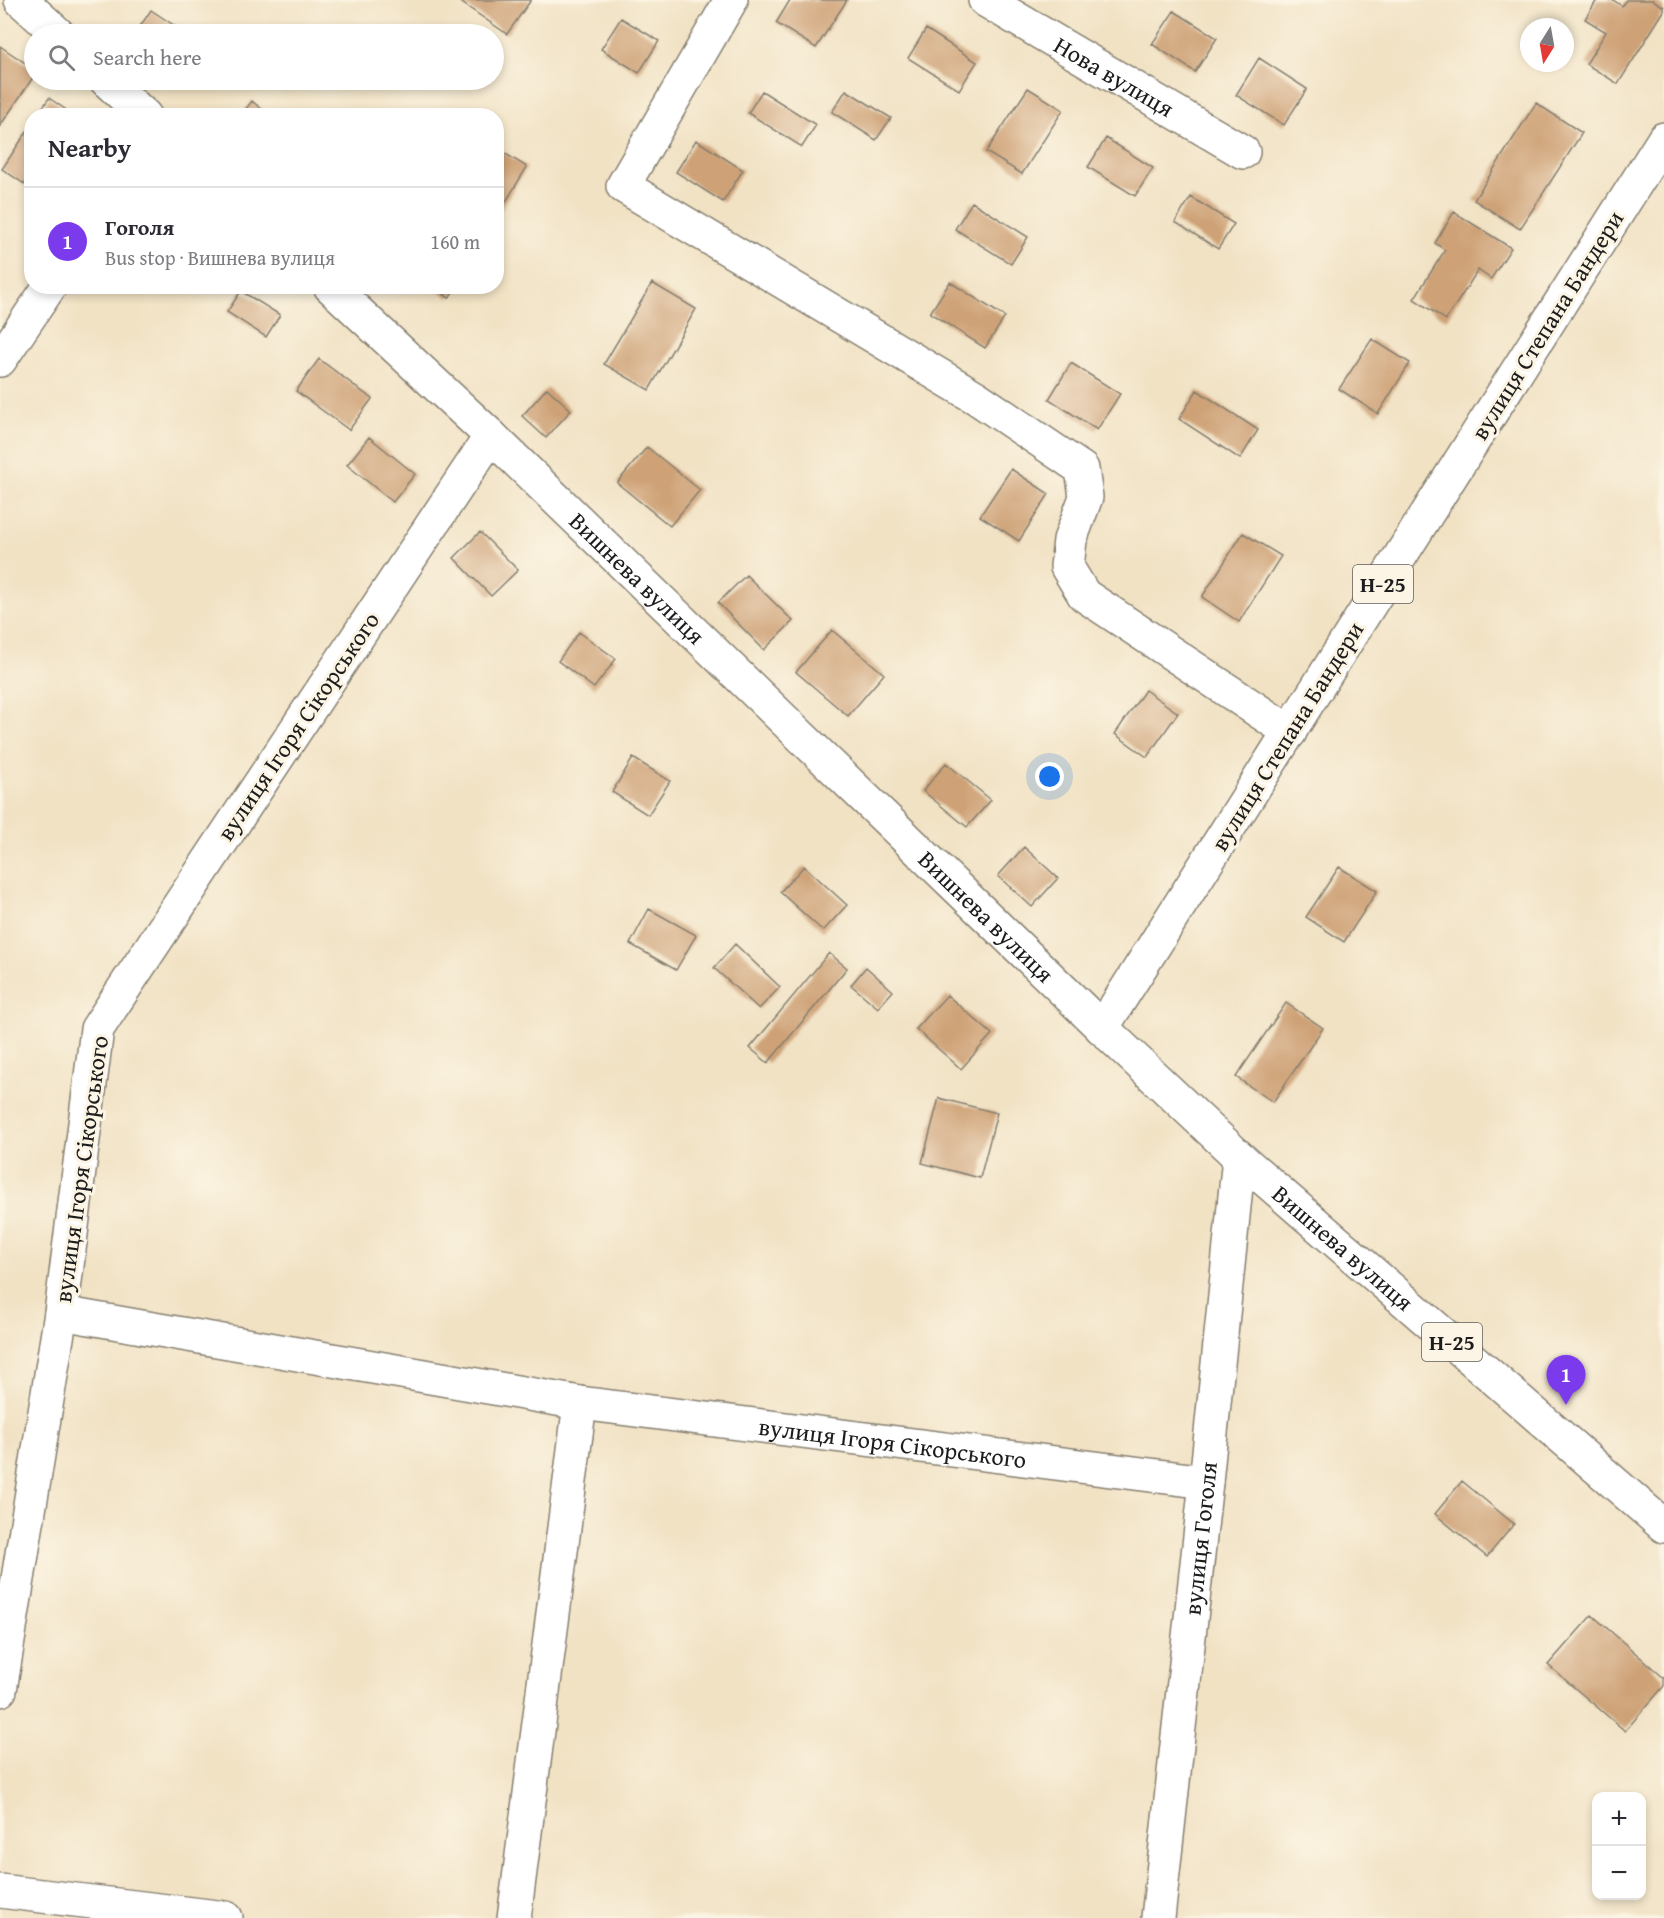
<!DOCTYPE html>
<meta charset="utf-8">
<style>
:root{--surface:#fff;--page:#f2f2f3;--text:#2b2b33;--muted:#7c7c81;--line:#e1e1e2;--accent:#7c3aed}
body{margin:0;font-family:"Gentium Book Plus",serif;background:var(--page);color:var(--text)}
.controls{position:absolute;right:18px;bottom:18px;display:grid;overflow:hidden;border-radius:12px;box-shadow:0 3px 9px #0003}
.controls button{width:54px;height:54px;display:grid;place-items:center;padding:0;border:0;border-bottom:2px solid var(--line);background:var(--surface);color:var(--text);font:30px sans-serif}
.compass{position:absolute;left:1520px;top:18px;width:54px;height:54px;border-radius:50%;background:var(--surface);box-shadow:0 3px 9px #0003;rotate:191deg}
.you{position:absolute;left:1050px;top:777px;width:21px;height:21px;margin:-15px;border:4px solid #fff;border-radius:50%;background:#1a73e8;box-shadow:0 0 0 9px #1a73e833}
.badge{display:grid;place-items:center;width:39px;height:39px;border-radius:50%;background:var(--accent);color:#fff;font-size:20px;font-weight:700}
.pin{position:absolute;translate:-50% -50px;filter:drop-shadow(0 2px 3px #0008)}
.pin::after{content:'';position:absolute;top:32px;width:21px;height:18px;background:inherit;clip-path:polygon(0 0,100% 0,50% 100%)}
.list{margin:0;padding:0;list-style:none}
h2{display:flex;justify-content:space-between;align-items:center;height:78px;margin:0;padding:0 24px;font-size:26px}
h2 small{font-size:20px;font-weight:400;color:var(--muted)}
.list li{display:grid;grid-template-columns:39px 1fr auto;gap:18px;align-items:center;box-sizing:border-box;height:108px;padding:0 24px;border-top:2px solid var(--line)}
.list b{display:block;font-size:22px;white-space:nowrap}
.list p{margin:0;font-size:20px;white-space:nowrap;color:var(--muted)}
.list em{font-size:20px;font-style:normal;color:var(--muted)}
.icon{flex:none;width:33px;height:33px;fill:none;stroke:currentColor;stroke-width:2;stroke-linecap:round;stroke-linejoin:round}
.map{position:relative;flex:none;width:1664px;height:1918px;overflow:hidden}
.search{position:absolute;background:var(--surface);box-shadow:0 3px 9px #0003;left:24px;top:24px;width:480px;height:66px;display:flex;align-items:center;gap:15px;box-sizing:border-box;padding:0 21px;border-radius:33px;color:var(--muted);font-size:22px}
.panel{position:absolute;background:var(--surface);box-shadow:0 3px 9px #0003;left:24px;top:108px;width:480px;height:186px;border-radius:24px}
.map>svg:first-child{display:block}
.building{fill:#cea176}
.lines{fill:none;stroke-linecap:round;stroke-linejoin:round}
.street-casing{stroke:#867f70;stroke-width:36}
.primary-casing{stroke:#867f70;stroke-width:36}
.street{stroke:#fff;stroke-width:33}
.primary{stroke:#fff;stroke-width:33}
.labels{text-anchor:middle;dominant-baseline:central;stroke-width:6;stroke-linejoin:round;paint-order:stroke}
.shield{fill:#fcf5e5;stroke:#5f5d58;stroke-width:1.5}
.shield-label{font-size:22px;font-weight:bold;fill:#1c1c1c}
.street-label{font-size:24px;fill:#1c1c1c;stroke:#fcf5e5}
</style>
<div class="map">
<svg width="1664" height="1918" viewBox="0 0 1664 1918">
<rect width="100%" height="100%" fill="#fcf5e5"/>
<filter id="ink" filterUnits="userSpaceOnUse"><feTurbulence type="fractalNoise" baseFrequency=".0167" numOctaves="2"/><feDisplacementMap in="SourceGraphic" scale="12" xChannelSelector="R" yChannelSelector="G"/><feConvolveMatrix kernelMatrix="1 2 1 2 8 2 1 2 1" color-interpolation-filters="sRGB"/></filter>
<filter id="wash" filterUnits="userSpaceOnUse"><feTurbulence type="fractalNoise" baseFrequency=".008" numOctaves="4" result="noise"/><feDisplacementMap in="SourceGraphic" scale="24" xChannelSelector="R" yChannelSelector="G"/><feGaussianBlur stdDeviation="1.35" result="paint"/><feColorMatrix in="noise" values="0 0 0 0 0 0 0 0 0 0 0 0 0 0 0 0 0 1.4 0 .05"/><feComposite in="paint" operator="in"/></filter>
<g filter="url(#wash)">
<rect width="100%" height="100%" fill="#f1e2c4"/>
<g id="blocks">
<path class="building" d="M 464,0 L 531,0 L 507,34 L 462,3 Z
M 790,0 L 847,0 L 816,48 L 776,23 Z
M 1597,0 L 1613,0 L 1622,6 L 1626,0 L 1653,0 L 1664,7 L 1664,11 L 1618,84 L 1586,64 L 1606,32 L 1585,19 Z
M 151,10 L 187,34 L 135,34 Z
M 1174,11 L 1217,38 L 1195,72 L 1152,44 Z
M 621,18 L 659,41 L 639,73 L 601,49 Z
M 926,29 L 977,62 L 959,90 L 908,58 Z
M 0,46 L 34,69 L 34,76 L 0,126 Z
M 1259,58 L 1307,89 L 1284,125 L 1236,95 Z
M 1028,88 L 1063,110 L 1022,174 L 986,152 Z
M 846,90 L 891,118 L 876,140 L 832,112 Z
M 762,91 L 816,125 L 802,147 L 748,113 Z
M 49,98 L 75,116 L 37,116 Z
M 252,101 L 270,116 L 240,116 Z
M 1536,103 L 1582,133 L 1520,229 L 1474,200 Z
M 32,124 L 32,189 L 2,169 Z
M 1106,138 L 1153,168 L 1135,196 L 1088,167 Z
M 696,140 L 743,170 L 723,202 L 676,172 Z
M 496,148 L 527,167 L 496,218 Z
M 1191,197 L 1234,224 L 1218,249 L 1175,222 Z
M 972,202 L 1028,237 L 1011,264 L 955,229 Z
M 1454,212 L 1511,248 L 1491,279 L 1478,270 L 1446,320 L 1414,299 L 1445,250 L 1435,243 Z
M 950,282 L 1005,317 L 985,348 L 930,313 Z
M 652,283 L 696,309 L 649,390 L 604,364 Z
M 433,286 L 457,286 L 449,298 Z
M 241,291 L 280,315 L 266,337 L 227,312 Z
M 1372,339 L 1410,363 L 1378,414 L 1339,389 Z
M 319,359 L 372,399 L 349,430 L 296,391 Z
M 1071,363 L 1120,394 L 1097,430 L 1049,399 Z
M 547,388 L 571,410 L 546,438 L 522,416 Z
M 1197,390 L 1258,430 L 1240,459 L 1179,419 Z
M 369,437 L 415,474 L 393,502 L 347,465 Z
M 647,447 L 700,490 L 670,526 L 617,483 Z
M 1011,469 L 1049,494 L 1019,541 L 980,516 Z
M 480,532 L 518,570 L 491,596 L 454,558 Z
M 1243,533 L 1281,556 L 1239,622 L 1202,597 Z
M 746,575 L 793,621 L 764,650 L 718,603 Z
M 832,630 L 884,674 L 848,716 L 796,672 Z
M 579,632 L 616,659 L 594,688 L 558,661 Z
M 1145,690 L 1178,713 L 1147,757 L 1115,734 Z
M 633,758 L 670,781 L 648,815 L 612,792 Z
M 946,763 L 991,800 L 967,827 L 923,791 Z
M 1024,847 L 1058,878 L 1032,907 L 998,876 Z
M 804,866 L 847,905 L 823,931 L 780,892 Z
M 1339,867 L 1377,891 L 1344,942 L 1306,917 Z
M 649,909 L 696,935 L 676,970 L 630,944 Z
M 735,944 L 780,987 L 759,1009 L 714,968 Z
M 829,953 L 847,968 L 768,1063 L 750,1048 Z
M 866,967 L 893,991 L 878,1008 L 851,985 Z
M 947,995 L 992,1034 L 961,1069 L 916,1029 Z
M 1286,1003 L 1323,1028 L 1273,1102 L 1236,1077 Z
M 939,1098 L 997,1113 L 980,1178 L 922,1163 Z
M 1462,1481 L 1514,1524 L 1487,1557 L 1435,1514 Z
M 1592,1615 L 1664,1678 L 1664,1686 L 1625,1731 L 1548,1665 Z"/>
</g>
</g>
<g filter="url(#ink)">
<use href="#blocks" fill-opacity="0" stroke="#867f70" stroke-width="1.5"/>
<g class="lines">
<g class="street-casing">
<g id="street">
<path d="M 21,0 L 58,34"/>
<path d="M 731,0 L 623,186 L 977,398 L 1082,469 L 1086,497 L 1070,540 L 1067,567 L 1084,595 L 1290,732"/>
<path id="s1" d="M 985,0 L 1243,152"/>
<path d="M 106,80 L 145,116"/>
<path id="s2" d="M 330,286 L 491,436 L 1102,1028"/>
<path d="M 0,360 L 50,286"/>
<path id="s3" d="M 491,436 L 97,1029 L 61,1313 L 580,1403 L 1206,1482"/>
<path d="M 0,1690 L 61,1313"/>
<path d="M 0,1891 L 226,1918"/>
<path d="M 514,1918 L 580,1403"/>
<path id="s4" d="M 1158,1918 L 1206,1482 L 1239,1157"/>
</g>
</g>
<g class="primary-casing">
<g id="primary">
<path id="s5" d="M 1664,139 L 1102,1028 L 1239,1157 L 1664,1526"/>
</g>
</g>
<use href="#street" class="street"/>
<use href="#primary" class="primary"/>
</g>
</g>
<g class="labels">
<g class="shield">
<rect x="1353" y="565" width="60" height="38" rx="4.5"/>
<rect x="1422" y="1323" width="60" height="38" rx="4.5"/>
</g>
<g class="shield-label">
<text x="1383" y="584">Н-25</text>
<text x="1452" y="1342">Н-25</text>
</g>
<g class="street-label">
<text stroke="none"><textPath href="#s1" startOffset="150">Нова вулиця</textPath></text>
<text transform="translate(1547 325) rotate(-58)">вулиця Степана Бандери</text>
<text stroke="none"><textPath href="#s2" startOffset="424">Вишнева вулиця</textPath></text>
<text transform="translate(298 726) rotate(-56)">вулиця Ігоря Сікорського</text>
<text transform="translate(1287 736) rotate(-58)">вулиця Степана Бандери</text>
<text stroke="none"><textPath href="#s2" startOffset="910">Вишнева вулиця</textPath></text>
<text transform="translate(81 1169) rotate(-82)">вулиця Ігоря Сікорського</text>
<text stroke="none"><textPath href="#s5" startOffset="1378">Вишнева вулиця</textPath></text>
<text stroke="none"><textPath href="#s3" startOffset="1840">вулиця Ігоря Сікорського</textPath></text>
<text stroke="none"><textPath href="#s4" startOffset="382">вулиця Гоголя</textPath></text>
</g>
</g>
</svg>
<div class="controls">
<button>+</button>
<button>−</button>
</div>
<svg class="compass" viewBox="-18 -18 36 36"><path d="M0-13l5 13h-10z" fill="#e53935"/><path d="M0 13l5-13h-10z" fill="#7c7c81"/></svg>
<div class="you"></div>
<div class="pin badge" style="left:1566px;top:1405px">1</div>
<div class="search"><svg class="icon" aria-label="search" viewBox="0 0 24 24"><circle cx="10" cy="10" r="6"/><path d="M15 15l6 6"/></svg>Search here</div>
<section class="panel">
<h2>Nearby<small></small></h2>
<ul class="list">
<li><span class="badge">1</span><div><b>Гоголя</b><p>Bus stop · Вишнева вулиця</p></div><em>160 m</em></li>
</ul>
</section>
</div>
